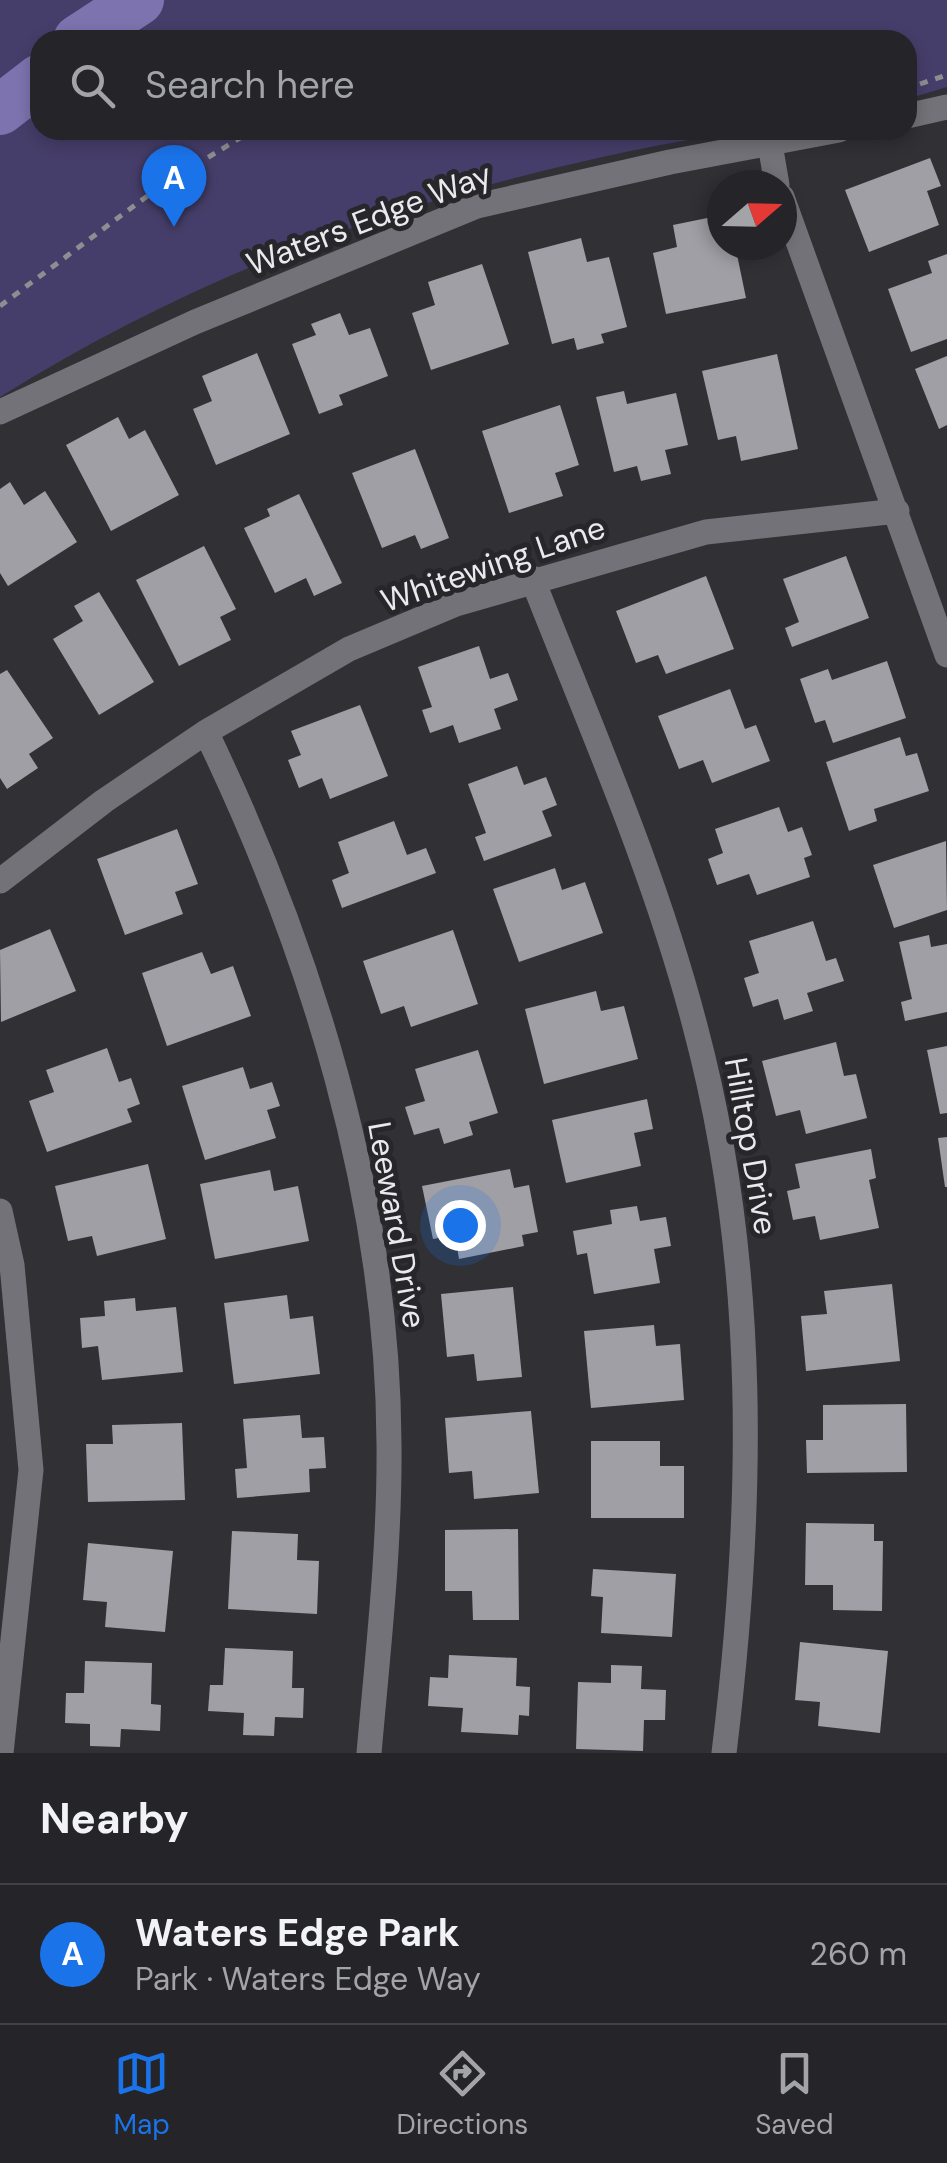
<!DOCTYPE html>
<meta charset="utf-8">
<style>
:root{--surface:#252428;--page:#2d2c30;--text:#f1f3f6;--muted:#a3a4a8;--line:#424145;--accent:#1a73e8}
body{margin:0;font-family:"DM Sans",sans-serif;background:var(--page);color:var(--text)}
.compass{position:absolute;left:707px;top:170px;width:90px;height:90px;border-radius:50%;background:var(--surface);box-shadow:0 5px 15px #0003;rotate:70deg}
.you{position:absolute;left:460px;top:1225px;width:35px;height:35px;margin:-25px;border:8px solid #fff;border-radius:50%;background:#1a73e8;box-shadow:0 0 0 15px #1a73e833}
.badge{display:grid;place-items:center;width:65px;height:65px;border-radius:50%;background:var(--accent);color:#fff;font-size:32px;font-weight:700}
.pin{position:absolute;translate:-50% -82px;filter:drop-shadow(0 2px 5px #0008)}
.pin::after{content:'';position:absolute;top:52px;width:35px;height:30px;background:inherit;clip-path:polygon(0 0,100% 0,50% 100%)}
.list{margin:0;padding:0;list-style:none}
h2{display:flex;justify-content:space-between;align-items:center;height:130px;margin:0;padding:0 40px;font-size:42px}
h2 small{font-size:32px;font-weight:400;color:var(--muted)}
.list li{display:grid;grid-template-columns:65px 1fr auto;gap:30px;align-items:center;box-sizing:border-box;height:140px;padding:0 40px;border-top:2px solid var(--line)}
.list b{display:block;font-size:38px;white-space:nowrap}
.list p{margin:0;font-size:32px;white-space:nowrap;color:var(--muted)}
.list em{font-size:32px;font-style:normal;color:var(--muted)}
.icon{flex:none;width:55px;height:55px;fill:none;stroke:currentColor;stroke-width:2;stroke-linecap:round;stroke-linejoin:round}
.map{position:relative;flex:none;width:947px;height:1753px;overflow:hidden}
.search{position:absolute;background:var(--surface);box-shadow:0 5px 15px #0003;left:30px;right:30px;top:30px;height:110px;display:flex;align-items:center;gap:25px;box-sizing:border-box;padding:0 35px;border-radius:30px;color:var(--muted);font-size:38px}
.sheet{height:270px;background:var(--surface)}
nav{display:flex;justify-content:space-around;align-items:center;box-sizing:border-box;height:140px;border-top:2px solid var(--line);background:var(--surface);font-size:28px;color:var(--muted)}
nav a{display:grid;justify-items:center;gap:5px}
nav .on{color:var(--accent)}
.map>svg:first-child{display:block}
.green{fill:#463e6a}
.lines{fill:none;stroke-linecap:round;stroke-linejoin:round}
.river{stroke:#7d73af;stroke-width:50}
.building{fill:#9f9fa5}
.path{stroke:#8e8e92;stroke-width:5;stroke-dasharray:8 8;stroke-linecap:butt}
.minor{stroke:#737278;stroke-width:25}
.labels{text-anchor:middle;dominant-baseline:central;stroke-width:10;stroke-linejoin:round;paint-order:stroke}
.street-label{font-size:32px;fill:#eaeaed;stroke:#27262b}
</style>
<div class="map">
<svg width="947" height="1753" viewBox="0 0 947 1753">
<rect width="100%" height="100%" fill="#313035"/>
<path class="green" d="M 0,0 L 947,0 L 947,87 L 907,99 L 907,40 L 40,40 L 40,130 L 746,130 C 477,173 232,252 0,397 Z"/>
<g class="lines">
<path class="river" d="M 78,40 L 139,0
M 0,110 L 40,79"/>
</g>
<path class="building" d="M 930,158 L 941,186 L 927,191 L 939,225 L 869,252 L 845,190 Z
M 722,215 L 722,245 L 735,245 L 746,298 L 666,314 L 653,253 L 677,247 L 673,225 Z
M 581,238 L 587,262 L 609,257 L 627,327 L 601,334 L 604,343 L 577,350 L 574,338 L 552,344 L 528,252 Z
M 947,254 L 947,339 L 911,352 L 888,289 L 932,273 L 928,261 Z
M 482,264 L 509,344 L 431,370 L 412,313 L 435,305 L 428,282 Z
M 340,313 L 349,335 L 370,328 L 388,376 L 339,395 L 343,405 L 319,414 L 292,344 L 316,335 L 311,324 Z
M 257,353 L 290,434 L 216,465 L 193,409 L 212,401 L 202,376 Z
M 777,354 L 798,449 L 741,461 L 736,436 L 718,440 L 702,371 Z
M 947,356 L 947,425 L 939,429 L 915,369 Z
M 624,391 L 627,404 L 676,393 L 688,445 L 665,450 L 671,474 L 641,481 L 637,466 L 614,472 L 596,397 Z
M 560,405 L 579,465 L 555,473 L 563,496 L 509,513 L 482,431 Z
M 118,417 L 129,439 L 145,430 L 179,495 L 111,531 L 66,445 Z
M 415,449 L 449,538 L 421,549 L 415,535 L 382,548 L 352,473 Z
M 10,482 L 24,505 L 45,491 L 77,542 L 8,586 L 0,573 L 0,489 Z
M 299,494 L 342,583 L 314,596 L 306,578 L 275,593 L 244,528 L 270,516 L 267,509 Z
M 204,546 L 236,609 L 220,617 L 231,640 L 179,666 L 136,580 Z
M 846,556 L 869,618 L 792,647 L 785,628 L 799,622 L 783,579 Z
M 706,576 L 734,649 L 666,674 L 658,655 L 636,663 L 616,611 Z
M 99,592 L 154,682 L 99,715 L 53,639 L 83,621 L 74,606 Z
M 479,646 L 490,679 L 508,673 L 518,700 L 494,709 L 501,729 L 459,743 L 453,725 L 430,733 L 422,710 L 432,707 L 418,667 Z
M 887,661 L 906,718 L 833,743 L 825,720 L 815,723 L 800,679 L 828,669 L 832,680 Z
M 7,670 L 53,738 L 29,754 L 38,768 L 7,789 L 0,778 L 0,674 Z
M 730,689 L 745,729 L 756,725 L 770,761 L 712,783 L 703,760 L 679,769 L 658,716 Z
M 360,705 L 388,776 L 330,799 L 322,778 L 299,788 L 288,760 L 301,755 L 291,731 Z
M 900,737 L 906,756 L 917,753 L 929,791 L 874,809 L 877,821 L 849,831 L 826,762 Z
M 517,766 L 524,785 L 546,777 L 557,805 L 542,811 L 552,836 L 484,861 L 475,837 L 486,833 L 468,784 Z
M 779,807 L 788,832 L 802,827 L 812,855 L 804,858 L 810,877 L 757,895 L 749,874 L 717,885 L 708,859 L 723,853 L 715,829 Z
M 394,821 L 407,855 L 426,848 L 436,873 L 342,908 L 332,880 L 349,873 L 338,842 Z
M 177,829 L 198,884 L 175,892 L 183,914 L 125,935 L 97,859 Z
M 946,841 L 947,910 L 894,928 L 873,865 Z
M 555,868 L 562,890 L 585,882 L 603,933 L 519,962 L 493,889 Z
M 813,921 L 826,961 L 836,958 L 844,981 L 807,993 L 813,1011 L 784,1020 L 778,999 L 753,1007 L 744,978 L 759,973 L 749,941 Z
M 50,929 L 76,991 L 1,1022 L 0,950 Z
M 453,930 L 478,1004 L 411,1027 L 404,1006 L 381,1014 L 363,961 Z
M 929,935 L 931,947 L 947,944 L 947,1012 L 905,1021 L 901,1002 L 912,999 L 899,942 Z
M 202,952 L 211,974 L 233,966 L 251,1016 L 167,1046 L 142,973 Z
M 596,991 L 601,1011 L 624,1006 L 638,1059 L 544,1084 L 525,1009 Z
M 836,1042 L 844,1076 L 856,1074 L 867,1118 L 806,1134 L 800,1110 L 776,1116 L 762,1061 Z
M 947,1046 L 947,1113 L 940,1114 L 927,1050 Z
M 107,1048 L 119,1082 L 131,1078 L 140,1104 L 127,1109 L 132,1122 L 47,1152 L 29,1101 L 54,1092 L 46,1070 Z
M 478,1050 L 498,1113 L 469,1122 L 473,1135 L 444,1144 L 439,1128 L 414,1135 L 405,1107 L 425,1101 L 415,1069 Z
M 243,1067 L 250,1089 L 272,1082 L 280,1106 L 267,1110 L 276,1138 L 205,1160 L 182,1086 Z
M 647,1099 L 653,1129 L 634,1133 L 641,1166 L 566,1183 L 552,1120 Z
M 947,1137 L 947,1187 L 945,1187 L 938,1138 Z
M 871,1149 L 876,1178 L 869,1180 L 879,1228 L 820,1240 L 815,1216 L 793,1220 L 787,1191 L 800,1188 L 795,1164 Z
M 148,1164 L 166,1239 L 97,1256 L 92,1236 L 68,1241 L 55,1186 Z
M 510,1169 L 514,1188 L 529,1185 L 538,1232 L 522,1235 L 524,1246 L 459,1259 L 455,1235 L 433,1239 L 422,1186 Z
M 270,1170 L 274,1191 L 298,1186 L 309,1241 L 215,1259 L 200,1184 Z
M 637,1206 L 640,1221 L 666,1217 L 671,1246 L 654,1249 L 660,1283 L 594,1294 L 587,1253 L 577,1255 L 573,1231 L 612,1224 L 610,1210 Z
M 892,1284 L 900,1361 L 806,1371 L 801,1316 L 827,1314 L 824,1291 Z
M 513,1287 L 522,1377 L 477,1381 L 474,1354 L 447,1357 L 441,1294 Z
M 287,1295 L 290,1319 L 313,1316 L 320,1374 L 234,1384 L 224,1303 Z
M 135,1298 L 136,1311 L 176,1307 L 183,1372 L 102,1380 L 98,1346 L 82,1348 L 80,1318 L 105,1316 L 104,1301 Z
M 654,1325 L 656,1346 L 680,1344 L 684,1400 L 591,1408 L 584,1331 Z
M 906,1404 L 907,1472 L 807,1473 L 806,1440 L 823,1440 L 823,1405 Z
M 531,1411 L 539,1493 L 474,1499 L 472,1471 L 449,1473 L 445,1418 Z
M 300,1415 L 302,1438 L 324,1437 L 326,1468 L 309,1469 L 310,1492 L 237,1498 L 235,1469 L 247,1468 L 243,1419 Z
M 182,1423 L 185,1500 L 88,1502 L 86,1444 L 113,1444 L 112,1425 Z
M 591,1441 L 660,1441 L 660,1466 L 684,1466 L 684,1518 L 591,1518 Z
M 806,1523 L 874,1524 L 874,1541 L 883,1541 L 882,1611 L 833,1610 L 833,1585 L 805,1585 Z
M 518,1529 L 519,1620 L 473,1620 L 472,1591 L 445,1591 L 445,1530 Z
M 232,1531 L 298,1534 L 297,1560 L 319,1561 L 317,1614 L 228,1609 Z
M 88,1543 L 173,1551 L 165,1632 L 105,1627 L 107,1602 L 83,1600 Z
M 593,1569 L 676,1574 L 672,1637 L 601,1633 L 603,1597 L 591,1596 Z
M 800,1642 L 888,1651 L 880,1733 L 818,1726 L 820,1702 L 795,1700 Z
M 225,1648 L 293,1651 L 292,1688 L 304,1688 L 303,1718 L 275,1717 L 274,1736 L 243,1735 L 244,1713 L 208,1711 L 210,1685 L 223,1685 Z
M 449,1655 L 517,1658 L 516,1686 L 530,1687 L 529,1716 L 519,1715 L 518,1735 L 461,1732 L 463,1708 L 428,1706 L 430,1677 L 448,1678 Z
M 85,1661 L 152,1663 L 151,1704 L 161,1705 L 160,1731 L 121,1729 L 120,1747 L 90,1746 L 90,1724 L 65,1723 L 66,1693 L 84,1693 Z
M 611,1665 L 642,1666 L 641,1689 L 666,1690 L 665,1720 L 644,1720 L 643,1751 L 576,1749 L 578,1682 L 611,1683 Z"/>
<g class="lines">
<path class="path" d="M 920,84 L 947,75
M 596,130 L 635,136 L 677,131
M 0,306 L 158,188 L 253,130"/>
<path class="minor" d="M 907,116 L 947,107
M 770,144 L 777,185
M 782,197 L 947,655
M 0,412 L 195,322 L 477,206 L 670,162 L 839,130
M 532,578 C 590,726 655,872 695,1026 C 759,1266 754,1508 724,1753
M 206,732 C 312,952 388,1198 389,1444 C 390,1547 378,1651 369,1753
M 0,881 L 104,801 L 206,732 L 349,649 L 456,604 L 706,532 L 897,511
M 0,1211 L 12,1265 L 31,1470 L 1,1753"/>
</g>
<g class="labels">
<g class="street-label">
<text transform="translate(369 219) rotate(-21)">Waters Edge Way</text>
<text transform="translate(493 564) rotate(-19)">Whitewing Lane</text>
<text transform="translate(751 1146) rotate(80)">Hilltop Drive</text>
<text transform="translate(397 1225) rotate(80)">Leeward Drive</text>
</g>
</g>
</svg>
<svg class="compass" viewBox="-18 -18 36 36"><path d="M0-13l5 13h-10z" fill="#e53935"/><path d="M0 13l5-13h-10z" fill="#a3a4a8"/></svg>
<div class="you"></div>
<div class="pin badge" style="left:174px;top:227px">A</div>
<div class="search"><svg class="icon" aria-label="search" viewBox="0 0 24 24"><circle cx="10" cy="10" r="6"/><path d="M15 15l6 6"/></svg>Search here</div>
</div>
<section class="sheet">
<h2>Nearby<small></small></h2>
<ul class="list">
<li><span class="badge">A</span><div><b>Waters Edge Park</b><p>Park · Waters Edge Way</p></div><em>260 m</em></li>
</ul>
</section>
<nav>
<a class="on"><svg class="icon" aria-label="map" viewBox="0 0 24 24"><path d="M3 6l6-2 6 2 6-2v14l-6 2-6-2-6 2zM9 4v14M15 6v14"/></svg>Map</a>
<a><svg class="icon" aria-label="directions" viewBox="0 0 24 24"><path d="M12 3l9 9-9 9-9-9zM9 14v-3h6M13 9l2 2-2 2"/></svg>Directions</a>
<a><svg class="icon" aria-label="saved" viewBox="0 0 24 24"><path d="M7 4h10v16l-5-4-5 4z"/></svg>Saved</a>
</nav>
